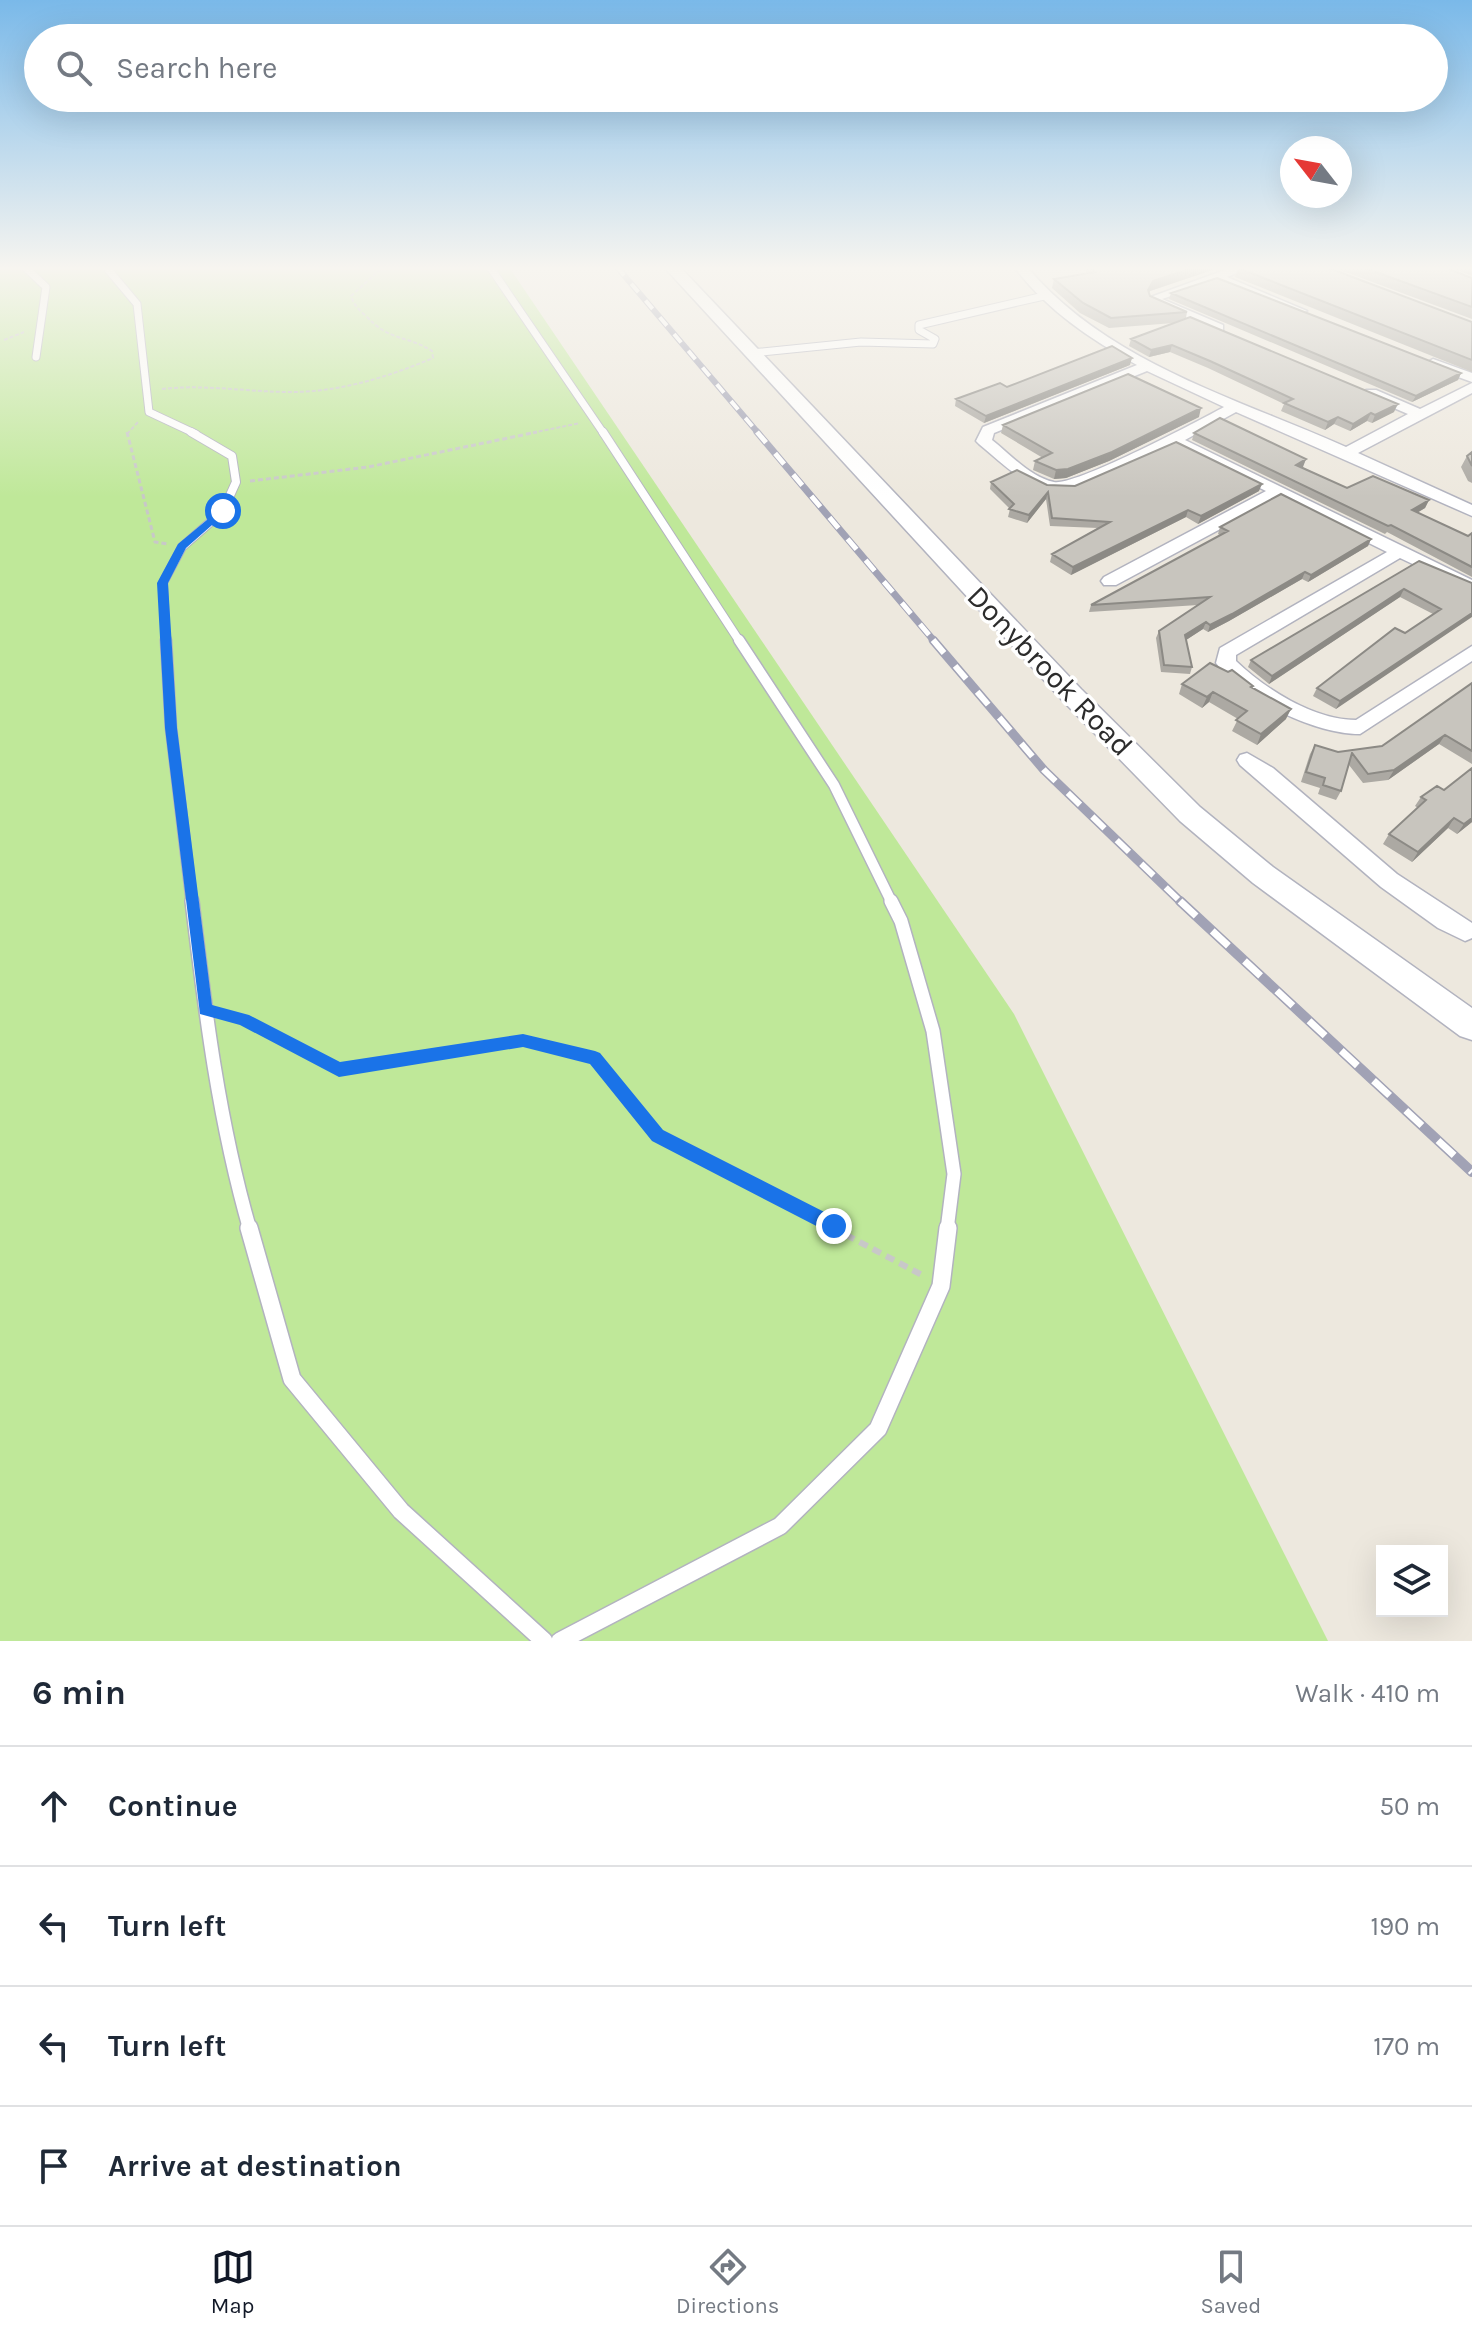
<!DOCTYPE html>
<meta charset="utf-8">
<style>
:root{--surface:#fff;--page:#f6f6f7;--text:#1f2937;--muted:#747a83;--line:#e0e1e3;--accent:#111827}
body{margin:0;font-family:Karla,sans-serif;background:var(--page);color:var(--text)}
.controls{position:absolute;right:24px;bottom:24px;display:grid;overflow:hidden;border-radius:0px;box-shadow:0 8px 32px #0002}
.controls button{width:72px;height:72px;display:grid;place-items:center;padding:0;border:0;border-bottom:2px solid var(--line);background:var(--surface);color:var(--text);font:40px sans-serif}
.compass{position:absolute;left:1280px;top:136px;width:72px;height:72px;border-radius:50%;background:var(--surface);box-shadow:0 8px 32px #0002;rotate:301deg}
.stop{position:absolute;width:24px;height:24px;margin:-18px;border:6px solid #1a73e8;border-radius:50%;background:#fff}
.stop.end{background:#1a73e8;border-color:#fff;box-shadow:0 2px 8px #0008}
.list{margin:0;padding:0;list-style:none}
h2{display:flex;justify-content:space-between;align-items:center;height:104px;margin:0;padding:0 32px;font-size:34px}
h2 small{font-size:26px;font-weight:400;color:var(--muted)}
.list li{display:grid;grid-template-columns:52px 1fr auto;gap:24px;align-items:center;box-sizing:border-box;height:120px;padding:0 32px;border-top:2px solid var(--line)}
.list b{display:block;font-size:30px;white-space:nowrap}
.list em{font-size:26px;font-style:normal;color:var(--muted)}
.icon{flex:none;width:44px;height:44px;fill:none;stroke:currentColor;stroke-width:2;stroke-linecap:round;stroke-linejoin:round}
.map{position:relative;flex:none;width:1472px;height:1641px;overflow:hidden}
.search{position:absolute;background:var(--surface);box-shadow:0 8px 32px #0002;left:24px;right:24px;top:24px;height:88px;display:flex;align-items:center;gap:20px;box-sizing:border-box;padding:0 28px;border-radius:44px;color:var(--muted);font-size:30px}
.sheet{height:584px;background:var(--surface)}
nav{display:flex;justify-content:space-around;align-items:center;box-sizing:border-box;height:112px;border-top:2px solid var(--line);background:var(--surface);font-size:22px;color:var(--muted)}
nav a{display:grid;justify-items:center;gap:4px}
nav .on{color:var(--accent)}
.map>svg:first-child{display:block}
.pitch{fill:#bfe899}
.lines{fill:none;stroke-linecap:round;stroke-linejoin:round}
.service-far4-casing{stroke:#b2b3bf;stroke-width:9}
.service-far3-casing{stroke:#b2b3bf;stroke-width:10}
.service-far2-casing{stroke:#b2b3bf;stroke-width:13}
.service-far1-casing{stroke:#b2b3bf;stroke-width:16}
.service-casing{stroke:#b2b3bf;stroke-width:20}
.minor-casing{stroke:#b2b3bf;stroke-width:3}
.tertiary-casing{stroke:#b2b3bf;stroke-width:3}
.path-far3{stroke:#c8c8c8;stroke-width:2;stroke-dasharray:4 2;stroke-linecap:butt}
.path-far2{stroke:#c8c8c8;stroke-width:3;stroke-dasharray:5 3;stroke-linecap:butt}
.path-far1{stroke:#c8c8c8;stroke-width:5;stroke-dasharray:7 5;stroke-linecap:butt}
.path{stroke:#c8c8c8;stroke-width:6;stroke-dasharray:9 6;stroke-linecap:butt}
.service-far4{stroke:#fff;stroke-width:7}
.service-far3{stroke:#fff;stroke-width:8}
.service-far2{stroke:#fff;stroke-width:10}
.service-far1{stroke:#fff;stroke-width:13}
.service{stroke:#fff;stroke-width:17}
.minor{fill:#fff;fill-rule:evenodd}
.tertiary{fill:#fff;fill-rule:evenodd}
.rail-far3-casing{stroke:#a1a2b5;stroke-width:6}
.rail-far2-casing{stroke:#a1a2b5;stroke-width:7}
.rail-far1-casing{stroke:#a1a2b5;stroke-width:9}
.rail-casing{stroke:#a1a2b5;stroke-width:10}
.rail-far3{stroke:#fff;stroke-width:4;stroke-dasharray:11;stroke-linecap:butt}
.rail-far2{stroke:#fff;stroke-width:5;stroke-dasharray:14;stroke-linecap:butt}
.rail-far1{stroke:#fff;stroke-width:6;stroke-dasharray:17;stroke-linecap:butt}
.rail{stroke:#fff;stroke-width:7;stroke-dasharray:22;stroke-linecap:butt}
.wall{fill:#aca9a3}
.shaded-wall{fill:#8c8a85}
.building{fill:#c8c5be;stroke:#8c8a85;stroke-width:2}
.route{fill:#1a73e8}
.labels{text-anchor:middle;dominant-baseline:central;stroke-width:7;stroke-linejoin:round;paint-order:stroke}
.street-label{font-size:30px;fill:#2c2c2c;stroke:#fff}
</style>
<div class="map">
<svg width="1472" height="1641" viewBox="0 0 1472 1641">
<rect width="100%" height="100%" fill="#ede8de"/>
<path class="pitch" d="M 0,267 L 509,267 L 1014,1014 L 1328,1641 L 0,1641 Z"/>
<g class="lines">
<g class="service-far4-casing">
<path id="service-far4" d="M 25,267 L 46,287 L 36,357
M 106,267 L 137,304 L 149,412 L 196,434
M 490,267 L 604,434
M 751,353 L 861,342 L 933,344 L 935,339 L 919,330 L 919,325 L 1044,296"/>
</g>
<g class="service-far3-casing">
<path id="service-far3" d="M 603,432 L 740,642
M 166,642 L 163,583 L 182,547 L 223,511 L 236,482 L 232,456 L 191,432"/>
</g>
<g class="service-far2-casing">
<path id="service-far2" d="M 166,640 L 171,728 L 192,903
M 739,640 L 834,785 L 892,903"/>
</g>
<g class="service-far1-casing">
<path id="service-far1" d="M 192,901 C 205,1011 219,1123 250,1230
M 891,901 L 901,921 L 933,1031 L 954,1174 L 947,1230"/>
</g>
<g class="service-casing">
<path id="service" d="M 249,1228 L 292,1379 L 401,1511 L 544,1641
M 560,1641 L 780,1526 L 878,1429 L 941,1286 L 948,1228"/>
</g>
<g class="minor-casing">
<path id="minor" d="M 1014,267 L 1027,267 C 1108,363 1234,397 1346,447 L 1408,414 L 1366,396 L 1366,390 L 1376,390 L 1420,409 L 1472,383 L 1472,393 L 1358,453 L 1472,505 L 1472,516 L 1236,412 L 1185,440 L 1472,580 L 1472,592 L 1400,558 L 1236,655 L 1236,661 C 1265,689 1314,720 1356,720 L 1472,646 L 1472,661 L 1360,734 C 1316,734 1243,700 1216,663 L 1220,648 L 1387,552 L 1278,498 L 1116,585 L 1104,585 L 1101,581 L 1104,577 L 1266,491 L 1174,446 L 1073,490 C 1035,499 1005,465 979,444 L 976,441 L 983,427 L 1137,365 C 1090,339 1048,311 1014,267 ZM 1147,371 L 1224,407 C 1198,421 1076,486 1054,482 C 1030,477 1010,454 992,440 L 994,433 Z
M 1233,267 L 1252,267 L 1227,277 L 1307,311 L 1297,314 L 1216,281 L 1162,299 L 1223,325 L 1223,331 L 1218,332 L 1155,306 L 1148,298 Z
M 1433,359 L 1472,373 L 1472,382 L 1428,366 L 1426,363 Z
M 1247,753 L 1273,768 L 1397,874 L 1472,923 L 1472,938 L 1465,941 L 1438,928 L 1381,887 L 1240,765 L 1237,760 L 1240,755 Z"/>
</g>
<g class="tertiary-casing">
<path id="tertiary" d="M 664,267 L 680,267 L 1081,689 L 1200,807 L 1273,867 L 1472,1008 L 1472,1040 L 1460,1036 L 1253,883 L 1180,821 L 1063,701 Z"/>
</g>
<path class="path-far3" d="M 4,340 L 24,332
M 162,389 C 205,384 247,392 291,392 C 340,392 388,377 433,358 L 432,351 C 407,335 390,342 366,316 C 359,310 354,305 351,296 L 383,267
M 127,434 L 139,421
M 527,434 L 580,423"/>
<path class="path-far2" d="M 127,432 L 155,542 L 168,544
M 250,481 L 368,467 L 537,432"/>
<path class="path-far1" d="M 224,1014 L 244,1019 L 339,1070 L 523,1040 L 595,1058 L 657,1136 L 837,1230"/>
<path class="path" d="M 833,1228 L 922,1275"/>
<use href="#service-far4" class="service-far4"/>
<use href="#service-far3" class="service-far3"/>
<use href="#service-far2" class="service-far2"/>
<use href="#service-far1" class="service-far1"/>
<use href="#service" class="service"/>
<use href="#minor" class="minor"/>
<use href="#tertiary" class="tertiary"/>
<g class="rail-far3-casing">
<path id="rail-far3" d="M 617,267 L 759,434"/>
</g>
<g class="rail-far2-casing">
<path id="rail-far2" d="M 757,432 L 935,642"/>
</g>
<g class="rail-far1-casing">
<path id="rail-far1" d="M 933,640 L 1044,770 L 1182,903"/>
</g>
<g class="rail-casing">
<path id="rail" d="M 1180,901 L 1472,1172"/>
</g>
<use href="#rail-far3" class="rail-far3"/>
<use href="#rail-far2" class="rail-far2"/>
<use href="#rail-far1" class="rail-far1"/>
<use href="#rail" class="rail"/>
</g>
<path class="wall" d="M 1083,267 L 1221,267 L 1150,291 L 1149,293 L 1150,296 L 1187,312 L 1186,318 L 1394,412 L 1372,423 L 1367,421 L 1350,431 L 1334,424 L 1325,430 L 1281,411 L 1284,404 L 1208,368 L 1170,352 L 1149,357 L 1129,346 L 1131,339 L 1174,323 L 1109,328 L 1080,313 L 1052,288 L 1054,279 L 1087,273 Z
M 1332,267 L 1444,267 L 1472,278 L 1472,319 Z
M 1450,267 L 1472,267 L 1472,276 Z
M 1238,268 L 1472,322 L 1472,372 L 1235,277 Z
M 1171,293 L 1461,373 L 1458,380 L 1412,402 L 1169,299 Z
M 1130,365 L 984,423 L 955,406 L 956,399 L 1007,387 Z
M 1199,417 L 1109,461 L 1066,478 L 1054,479 L 1033,470 L 1035,461 L 1043,458 L 1001,433 L 1003,425 Z
M 1194,433 L 1306,459 L 1302,467 L 1347,488 L 1429,500 L 1425,508 L 1417,513 L 1468,536 L 1472,533 L 1472,577 L 1387,532 L 1385,534 L 1192,440 Z
M 1472,452 L 1472,483 L 1468,481 L 1461,467 L 1467,456 Z
M 991,482 L 1047,485 L 1259,491 L 1198,524 L 1186,517 L 1071,575 L 1050,562 L 1052,554 L 1098,528 L 1050,526 L 1046,499 L 1027,523 L 1008,517 L 1010,509 L 990,489 Z
M 1220,527 L 1371,539 L 1368,546 L 1308,582 L 1302,579 L 1229,621 L 1208,632 L 1203,629 L 1186,640 L 1192,667 L 1190,674 L 1161,672 L 1156,638 L 1159,631 L 1198,605 L 1089,612 L 1091,605 L 1220,535 L 1218,534 Z
M 1419,561 L 1472,583 L 1336,709 L 1313,696 L 1317,688 L 1405,633 L 1433,614 L 1400,597 L 1269,684 L 1248,667 L 1251,660 Z
M 1472,683 L 1472,764 L 1439,744 L 1388,780 L 1363,783 L 1349,765 L 1341,791 L 1336,800 L 1318,794 L 1320,788 L 1301,782 L 1310,754 L 1315,745 L 1338,752 L 1382,746 Z
M 1182,684 L 1253,686 L 1253,688 L 1286,719 L 1257,745 L 1232,731 L 1238,719 L 1209,702 L 1202,708 L 1179,694 Z
M 1444,790 L 1472,822 L 1457,834 L 1448,828 L 1412,862 L 1383,844 L 1389,834 L 1418,808 L 1415,806 L 1421,797 Z"/>
<path class="shaded-wall" d="M 1195,267 L 1221,267 L 1150,291 L 1145,300 L 1148,290 L 1153,281 Z
M 1172,345 L 1170,352 L 1149,357 L 1151,350 Z
M 1132,358 L 1130,365 L 984,423 L 986,416 Z
M 1461,373 L 1458,380 L 1412,402 L 1416,396 Z
M 1398,404 L 1394,412 L 1372,423 L 1375,415 Z
M 1201,408 L 1199,417 L 1109,461 L 1066,478 L 1054,479 L 1056,470 Z
M 1371,413 L 1367,421 L 1350,431 L 1353,424 Z
M 1338,417 L 1334,424 L 1325,430 L 1328,422 Z
M 1306,459 L 1303,467 L 1293,472 L 1296,465 Z
M 1262,484 L 1259,491 L 1198,524 L 1201,516 Z
M 1048,492 L 1046,499 L 1027,523 L 1029,515 Z
M 1429,500 L 1425,508 L 1408,518 L 1412,510 Z
M 1188,510 L 1186,517 L 1071,575 L 1073,567 Z
M 1371,539 L 1368,546 L 1308,582 L 1311,575 Z
M 1305,572 L 1302,579 L 1229,621 L 1208,632 L 1210,625 Z
M 1404,589 L 1400,597 L 1269,684 L 1272,676 Z
M 1472,613 L 1472,617 L 1336,709 L 1340,701 Z
M 1206,622 L 1203,629 L 1183,642 L 1185,635 Z
M 1213,692 L 1209,702 L 1202,708 L 1207,697 Z
M 1291,709 L 1286,719 L 1257,745 L 1261,734 Z
M 1445,735 L 1439,744 L 1388,780 L 1394,770 Z
M 1454,818 L 1448,828 L 1412,862 L 1418,852 Z
M 1472,818 L 1472,822 L 1457,834 L 1464,824 Z"/>
<path class="building" d="M 1091,267 L 1195,267 L 1153,281 L 1148,290 L 1150,296 L 1187,312 L 1111,318 L 1083,303 L 1054,279 L 1095,272 Z
M 1326,267 L 1472,322 L 1472,360 L 1238,268 Z
M 1362,267 L 1444,267 L 1472,278 L 1472,307 Z
M 1217,278 L 1461,373 L 1416,396 L 1171,293 Z
M 1190,317 L 1398,404 L 1375,415 L 1371,413 L 1353,424 L 1338,417 L 1328,422 L 1284,403 L 1293,399 L 1210,361 L 1172,345 L 1151,350 L 1131,339 Z
M 1112,346 L 1132,358 L 986,416 L 956,399 L 1000,383 L 1007,387 Z
M 1128,374 L 1201,408 L 1112,452 L 1068,469 L 1056,470 L 1035,461 L 1052,453 L 1003,425 Z
M 1220,418 L 1306,459 L 1296,465 L 1347,488 L 1373,476 L 1429,500 L 1412,510 L 1468,536 L 1472,533 L 1472,567 L 1391,525 L 1388,526 L 1194,433 Z
M 1176,442 L 1262,484 L 1201,516 L 1188,510 L 1073,567 L 1052,554 L 1110,522 L 1052,518 L 1048,492 L 1029,515 L 1009,509 L 1014,504 L 991,482 L 1017,470 L 1047,485 L 1075,486 Z
M 1472,452 L 1472,466 L 1467,456 Z
M 1281,494 L 1371,539 L 1311,575 L 1305,572 L 1232,614 L 1210,625 L 1206,622 L 1185,635 L 1192,667 L 1164,665 L 1159,631 L 1210,597 L 1091,605 L 1228,531 L 1220,527 Z
M 1419,561 L 1472,583 L 1472,613 L 1340,701 L 1317,688 L 1395,628 L 1405,633 L 1441,609 L 1404,589 L 1272,676 L 1251,660 Z
M 1210,663 L 1228,672 L 1232,670 L 1253,686 L 1251,687 L 1291,709 L 1261,734 L 1236,720 L 1247,711 L 1213,692 L 1207,697 L 1182,684 Z
M 1472,683 L 1472,751 L 1445,735 L 1394,770 L 1368,774 L 1352,753 L 1341,791 L 1323,785 L 1325,778 L 1306,772 L 1315,745 L 1338,752 L 1382,746 Z
M 1472,768 L 1472,818 L 1464,824 L 1454,818 L 1418,852 L 1389,834 L 1426,800 L 1421,797 L 1437,786 L 1444,790 Z"/>
<linearGradient id="sky" x2="0" y2="1"><stop stop-color="#7ab9e9"/><stop offset="0.54" stop-color="#f7f5f0"/><stop offset="1" stop-color="#f7f5f0" stop-opacity="0"/></linearGradient>
<rect width="1472" height="497" fill="url(#sky)"/>
<path class="route" d="M 220,509 L 228,511 L 186,548 L 168,583 L 177,728 L 212,1005 L 249,1015 L 340,1062 L 523,1034 L 595,1051 L 600,1053 L 663,1130 L 840,1220 L 842,1226 L 840,1232 L 834,1235 L 828,1232 L 652,1141 L 590,1064 L 523,1047 L 339,1077 L 240,1025 L 200,1014 L 165,728 L 157,583 L 178,544 Z"/>
<g class="labels">
<g class="street-label">
<text transform="translate(1050 671) rotate(46)">Donybrook Road</text>
</g>
</g>
</svg>
<div class="controls">
<button><svg class="icon" aria-label="layers" viewBox="0 0 24 24"><path d="M12 4l9 5-9 5-9-5zM3 14l9 5 9-5"/></svg></button>
</div>
<svg class="compass" viewBox="-18 -18 36 36"><path d="M0-13l5 13h-10z" fill="#e53935"/><path d="M0 13l5-13h-10z" fill="#747a83"/></svg>
<div class="stop" style="left:223px;top:511px"></div>
<div class="stop end" style="left:834px;top:1226px"></div>
<div class="search"><svg class="icon" aria-label="search" viewBox="0 0 24 24"><circle cx="10" cy="10" r="6"/><path d="M15 15l6 6"/></svg>Search here</div>
</div>
<section class="sheet">
<h2>6 min<small>Walk · 410 m</small></h2>
<ul class="list">
<li><svg class="icon" aria-label="ahead" viewBox="0 0 24 24"><path d="M12 20V5M6 11l6-6 6 6"/></svg><div><b>Continue</b></div><em>50 m</em></li>
<li><svg class="icon" aria-label="left" viewBox="0 0 24 24"><path d="M17 20v-9H6M10 6l-5 5 5 5"/></svg><div><b>Turn left</b></div><em>190 m</em></li>
<li><svg class="icon" aria-label="left" viewBox="0 0 24 24"><path d="M17 20v-9H6M10 6l-5 5 5 5"/></svg><div><b>Turn left</b></div><em>170 m</em></li>
<li><svg class="icon" aria-label="arrive" viewBox="0 0 24 24"><path d="M6 21V4h12l-3 4 3 4H6"/></svg><div><b>Arrive at destination</b></div></li>
</ul>
</section>
<nav>
<a class="on"><svg class="icon" aria-label="map" viewBox="0 0 24 24"><path d="M3 6l6-2 6 2 6-2v14l-6 2-6-2-6 2zM9 4v14M15 6v14"/></svg>Map</a>
<a><svg class="icon" aria-label="directions" viewBox="0 0 24 24"><path d="M12 3l9 9-9 9-9-9zM9 14v-3h6M13 9l2 2-2 2"/></svg>Directions</a>
<a><svg class="icon" aria-label="saved" viewBox="0 0 24 24"><path d="M7 4h10v16l-5-4-5 4z"/></svg>Saved</a>
</nav>
